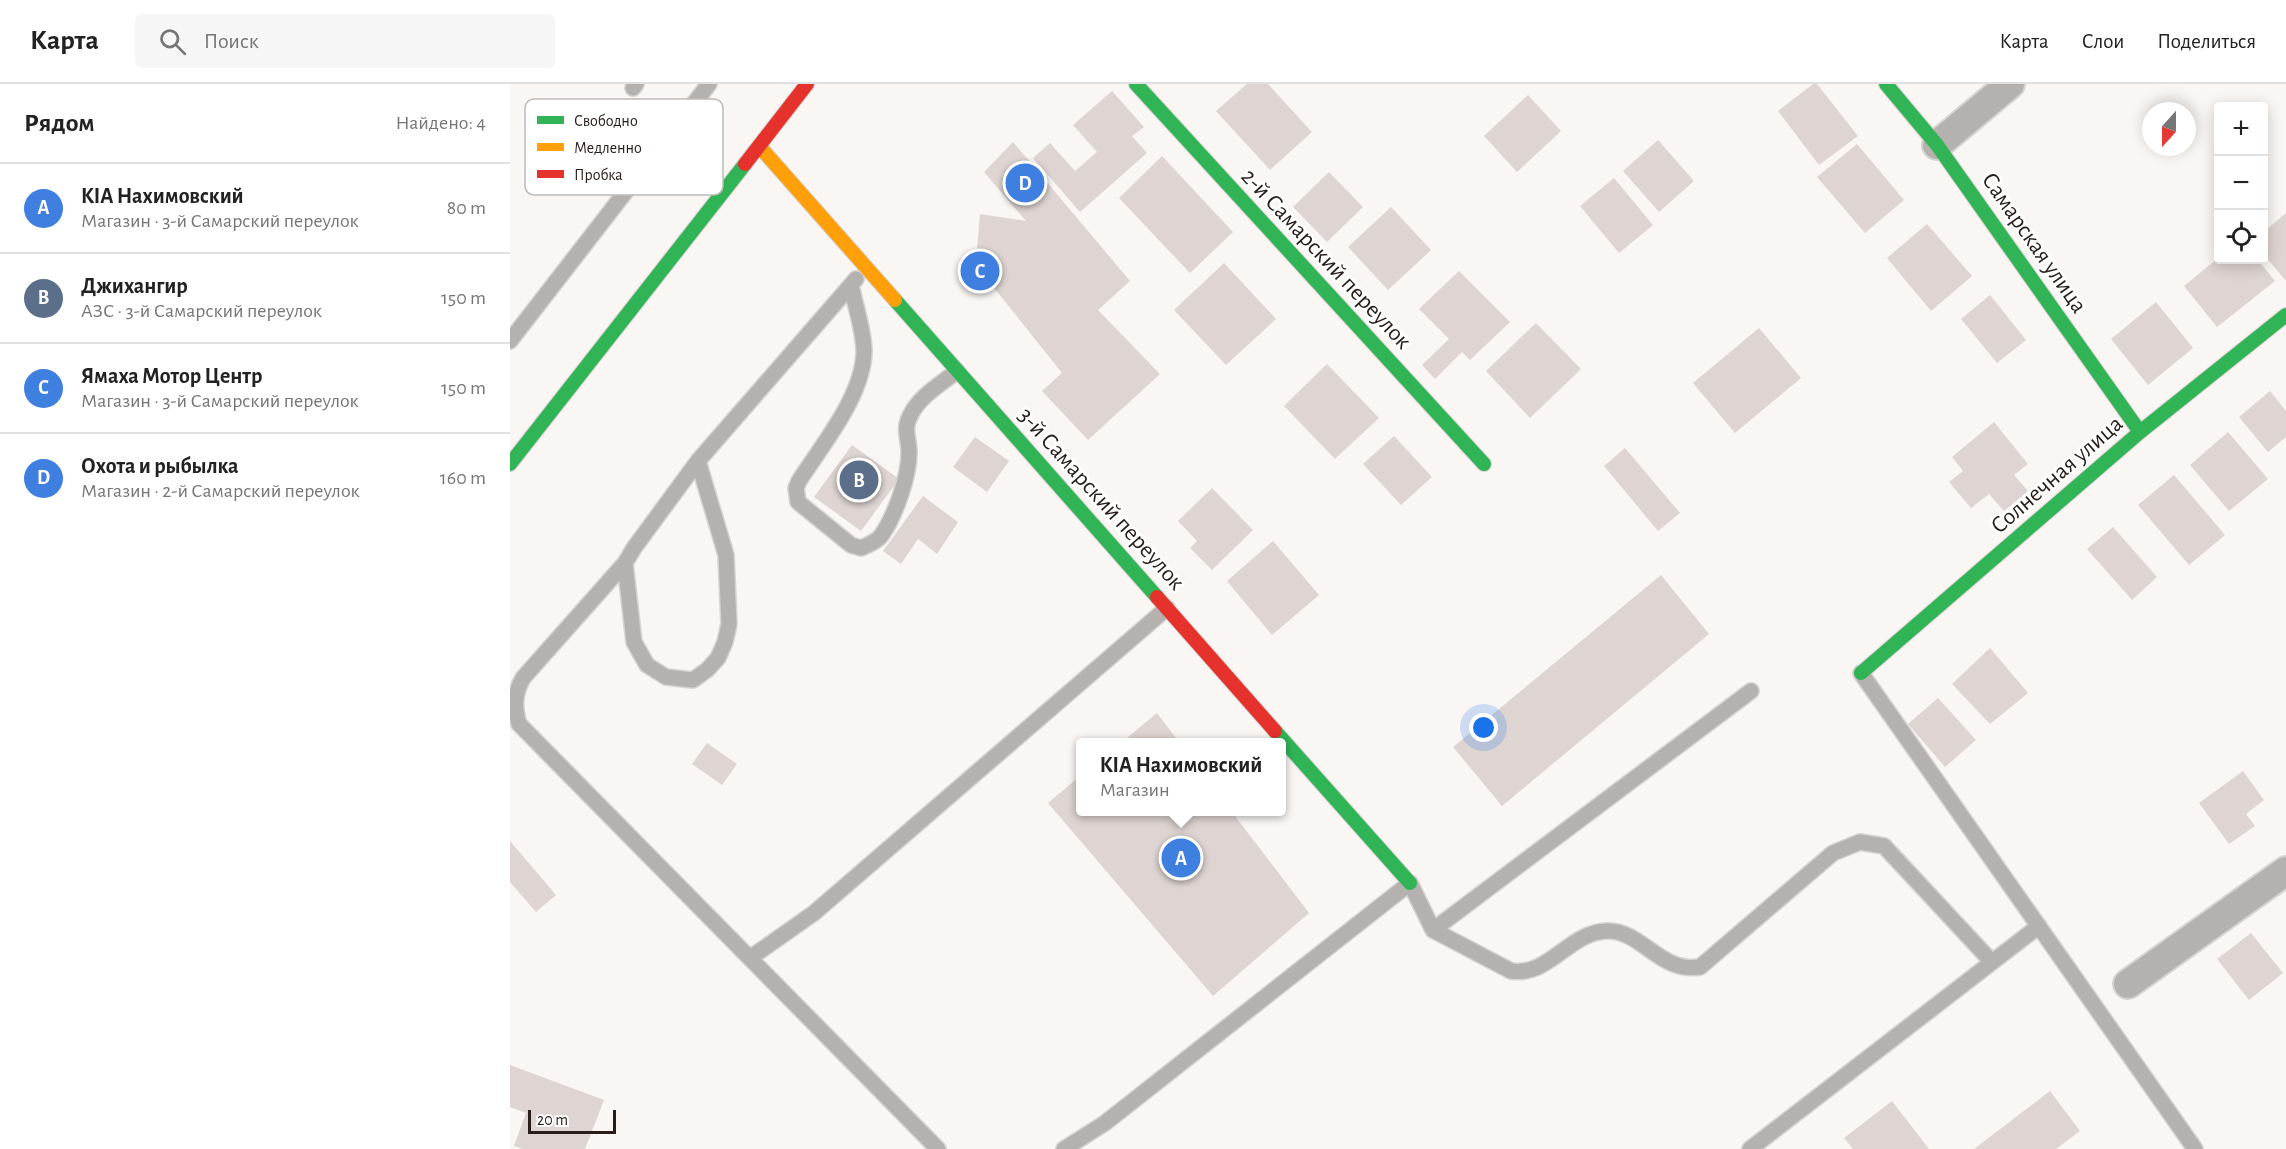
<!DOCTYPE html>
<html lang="ru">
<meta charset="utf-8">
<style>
:root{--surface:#fff;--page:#f6f6f6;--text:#222;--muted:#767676;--line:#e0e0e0;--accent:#b45309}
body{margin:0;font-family:"Alegreya Sans",sans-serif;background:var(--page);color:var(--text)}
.controls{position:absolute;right:18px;top:18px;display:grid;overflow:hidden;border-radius:6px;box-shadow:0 3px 15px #0003}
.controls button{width:54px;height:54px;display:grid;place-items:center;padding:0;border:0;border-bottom:2px solid var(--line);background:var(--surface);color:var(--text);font:30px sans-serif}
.compass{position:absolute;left:1632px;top:18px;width:54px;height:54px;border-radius:50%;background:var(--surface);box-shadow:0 3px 15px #0003;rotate:201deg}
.scale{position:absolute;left:18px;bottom:15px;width:88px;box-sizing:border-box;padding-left:6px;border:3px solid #281d19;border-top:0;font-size:16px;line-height:21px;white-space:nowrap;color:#281d19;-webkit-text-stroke:4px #fff;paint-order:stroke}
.you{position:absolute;left:974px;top:644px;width:21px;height:21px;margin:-15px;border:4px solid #fff;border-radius:50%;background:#1a73e8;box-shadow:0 0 0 9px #1a73e833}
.badge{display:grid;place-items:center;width:39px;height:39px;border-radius:50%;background:var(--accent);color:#fff;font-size:20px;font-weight:700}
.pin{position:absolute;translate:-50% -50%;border:3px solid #fff;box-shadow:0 2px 6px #0006}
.popup{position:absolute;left:566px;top:654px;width:210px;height:78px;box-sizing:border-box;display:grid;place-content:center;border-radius:6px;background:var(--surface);filter:drop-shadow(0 2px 4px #0005);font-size:20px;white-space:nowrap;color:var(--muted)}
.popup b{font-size:22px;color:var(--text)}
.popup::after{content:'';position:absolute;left:50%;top:100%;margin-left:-12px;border:12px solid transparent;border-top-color:var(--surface)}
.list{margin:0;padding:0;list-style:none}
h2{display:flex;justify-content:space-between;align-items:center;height:78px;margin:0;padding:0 24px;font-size:26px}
h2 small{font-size:20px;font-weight:400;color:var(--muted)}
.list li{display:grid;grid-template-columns:39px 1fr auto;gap:18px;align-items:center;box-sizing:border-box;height:90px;padding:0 24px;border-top:2px solid var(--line)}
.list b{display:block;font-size:22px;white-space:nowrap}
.list p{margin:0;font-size:20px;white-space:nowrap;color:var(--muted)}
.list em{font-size:20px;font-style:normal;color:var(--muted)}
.icon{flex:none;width:33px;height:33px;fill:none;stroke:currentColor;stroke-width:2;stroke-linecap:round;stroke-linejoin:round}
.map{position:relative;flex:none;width:1776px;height:1065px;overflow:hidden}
header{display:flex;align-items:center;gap:36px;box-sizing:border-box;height:84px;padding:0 30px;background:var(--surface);border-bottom:2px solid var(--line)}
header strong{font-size:28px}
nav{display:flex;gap:33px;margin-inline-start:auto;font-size:21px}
.search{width:420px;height:54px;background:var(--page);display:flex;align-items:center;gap:15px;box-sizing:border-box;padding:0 21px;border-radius:6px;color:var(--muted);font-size:22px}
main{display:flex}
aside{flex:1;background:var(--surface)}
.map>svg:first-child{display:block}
.building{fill:#ded4d2}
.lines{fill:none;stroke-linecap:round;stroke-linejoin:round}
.lane-casing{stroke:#d7d3d2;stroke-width:18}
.street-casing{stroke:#d7d3d2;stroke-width:32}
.fast-casing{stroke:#d7d3d2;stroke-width:16}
.slow-casing{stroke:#d7d3d2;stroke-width:16}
.jam-casing{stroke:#d7d3d2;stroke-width:16}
.lane{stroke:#b5b1ae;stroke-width:15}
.street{stroke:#b5b1ae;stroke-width:28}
.fast{stroke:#30b455;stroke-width:14}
.slow{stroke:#ff9f0a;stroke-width:14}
.jam{stroke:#e5322d;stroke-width:14}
.labels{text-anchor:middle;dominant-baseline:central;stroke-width:5;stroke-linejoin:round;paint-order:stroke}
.street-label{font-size:24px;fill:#281d19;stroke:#fff}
.key{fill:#fff;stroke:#bebbba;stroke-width:1.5}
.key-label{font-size:16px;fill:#281d19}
</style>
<header>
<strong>Карта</strong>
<div class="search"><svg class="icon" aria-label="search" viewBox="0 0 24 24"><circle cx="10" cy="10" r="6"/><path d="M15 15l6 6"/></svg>Поиск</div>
<nav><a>Карта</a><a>Слои</a><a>Поделиться</a></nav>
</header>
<main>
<aside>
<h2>Рядом<small>Найдено: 4</small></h2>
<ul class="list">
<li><span class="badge" style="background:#3f7fe0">A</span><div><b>KIA Нахимовский</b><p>Магазин · 3-й Самарский переулок</p></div><em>80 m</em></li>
<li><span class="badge" style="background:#5c6f8a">B</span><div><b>Джихангир</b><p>АЗС · 3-й Самарский переулок</p></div><em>150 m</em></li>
<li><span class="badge" style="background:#3f7fe0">C</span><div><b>Ямаха Мотор Центр</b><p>Магазин · 3-й Самарский переулок</p></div><em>150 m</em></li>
<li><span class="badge" style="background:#3f7fe0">D</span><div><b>Охота и рыбылка</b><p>Магазин · 2-й Самарский переулок</p></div><em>160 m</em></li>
</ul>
</aside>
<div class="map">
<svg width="1776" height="1065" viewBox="0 0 1776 1065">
<rect width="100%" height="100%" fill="#f9f6f4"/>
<path class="building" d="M 737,0 L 758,0 L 802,48 L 760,86 L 706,27 Z
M 1303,0 L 1307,0 L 1348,52 L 1309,81 L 1268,27 Z
M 602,7 L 634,43 L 622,52 L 637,69 L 570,128 L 523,74 L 540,59 L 565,87 L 587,68 L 563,41 Z
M 1018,11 L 1051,47 L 1007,88 L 974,52 Z
M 1148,56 L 1184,97 L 1149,128 L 1113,87 Z
M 503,58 L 620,197 L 588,226 L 650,290 L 578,356 L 532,307 L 552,289 L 477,195 L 478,166 L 467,166 L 470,130 L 516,137 L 474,88 Z
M 1347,60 L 1394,116 L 1355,149 L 1307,93 Z
M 652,72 L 723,148 L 680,189 L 609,114 Z
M 819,88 L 853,123 L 817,158 L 783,123 Z
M 1104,94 L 1143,141 L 1109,169 L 1070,122 Z
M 881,123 L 921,166 L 878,206 L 838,163 Z
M 1776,129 L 1776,197 L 1754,171 L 1754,148 Z
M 1417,140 L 1462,192 L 1421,227 L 1377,174 Z
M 1708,174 L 1748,176 L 1765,197 L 1707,243 L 1674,202 Z
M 714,179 L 766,235 L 716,281 L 664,226 Z
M 949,187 L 1000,238 L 960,276 L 952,268 L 925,295 L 912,281 L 939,255 L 909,225 Z
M 1480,211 L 1516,256 L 1487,279 L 1451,235 Z
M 1646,218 L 1683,264 L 1638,301 L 1601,255 Z
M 1026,239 L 1071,285 L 1020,334 L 976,287 Z
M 1249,244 L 1291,294 L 1225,349 L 1183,299 Z
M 817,280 L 869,334 L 825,375 L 774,322 Z
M 1760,307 L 1776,327 L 1776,353 L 1758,368 L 1729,333 Z
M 1484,338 L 1518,380 L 1504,391 L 1518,407 L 1494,427 L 1479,410 L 1461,424 L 1439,398 L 1453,387 L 1442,373 Z
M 1718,348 L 1758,395 L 1719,427 L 1680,381 Z
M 884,352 L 922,393 L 891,421 L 853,380 Z
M 465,353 L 499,377 L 477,408 L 443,383 Z
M 342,361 L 389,395 L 351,447 L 304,413 Z
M 1115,364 L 1170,429 L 1148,447 L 1094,382 Z
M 1664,391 L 1715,451 L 1679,481 L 1628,421 Z
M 702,404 L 743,446 L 702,486 L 680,464 L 687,457 L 668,437 Z
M 413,412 L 448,438 L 427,470 L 408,455 L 391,480 L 373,467 Z
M 1603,443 L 1647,493 L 1622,516 L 1577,465 Z
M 763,457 L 809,511 L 762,551 L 717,497 Z
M 1151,491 L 1199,550 L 992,722 L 943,663 Z
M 1480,564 L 1518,609 L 1480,640 L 1442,600 Z
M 1428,614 L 1466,656 L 1435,683 L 1398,640 Z
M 647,629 L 669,658 L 612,658 Z
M 197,659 L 227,680 L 212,701 L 182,680 Z
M 1733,687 L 1754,716 L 1736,730 L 1745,742 L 1719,760 L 1689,719 Z
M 570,692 L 570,728 L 722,728 L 799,829 L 703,912 L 538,719 Z
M 0,757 L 46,811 L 26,828 L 0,798 Z
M 1741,849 L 1773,889 L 1739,916 L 1707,875 Z
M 0,981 L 94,1016 L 75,1065 L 13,1065 L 4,1062 L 16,1029 L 0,1023 Z
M 1540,1007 L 1570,1047 L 1546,1065 L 1464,1065 Z
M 1382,1017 L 1419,1065 L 1343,1065 L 1334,1054 Z"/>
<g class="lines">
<g class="lane-casing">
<path id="lane" d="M 123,4 L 126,0
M 346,195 L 341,201 C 345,221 353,244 354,265 C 355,310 312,361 289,397 L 286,404 L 288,418 L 341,461 L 351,464 C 358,461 366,458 371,452 C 385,432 400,391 399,366 C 398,351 393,345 401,330 C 410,312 431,300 447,287
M 0,257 L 199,0
M 188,377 L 216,471 L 219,540 L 215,558 L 208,574 L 197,586 L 183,596 L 156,593 L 137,581 L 124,558 L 115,479 L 124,464 L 188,377 L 341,201
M 115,479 L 13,594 C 4,610 4,623 9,640 L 428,1065
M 1351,589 L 1685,1065
M 923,846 L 1001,887 C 1039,893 1059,848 1097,847 C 1132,846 1149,889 1190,883 L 1323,769 L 1350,758 L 1374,762 L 1482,878
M 240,874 L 304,829 L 657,524
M 554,1065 L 595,1039 L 900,799 L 923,846 L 1241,607
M 1240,1065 L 1529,842"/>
</g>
<g class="street-casing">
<path id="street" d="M 1427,61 L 1500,0
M 1618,900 L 1776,787"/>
</g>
<g class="fast-casing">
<path id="fast" d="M 626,0 L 974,380
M 1376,0 L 1427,61 L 1630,348
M 385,216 L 647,513
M 0,380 L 235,80
M 1351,589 L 1630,348 L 1776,231
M 765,647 L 900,799"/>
</g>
<g class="slow-casing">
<path id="slow" d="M 249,62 L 385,216"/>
</g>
<g class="jam-casing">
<path id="jam" d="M 235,80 L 297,0
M 647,513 L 765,647"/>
</g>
<use href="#lane" class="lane"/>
<use href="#street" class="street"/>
<use href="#fast" class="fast"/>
<use href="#slow" class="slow"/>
<use href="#jam" class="jam"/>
</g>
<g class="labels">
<g class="street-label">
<text transform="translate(1524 159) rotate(55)">Самарская улица</text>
<text transform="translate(816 175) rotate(47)">2-й Самарский переулок</text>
<text transform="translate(1547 391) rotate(-41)">Солнечная улица</text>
<text transform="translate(591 415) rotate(48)">3-й Самарский переулок</text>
</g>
</g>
<rect x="15" y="15" width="198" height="96" rx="9" class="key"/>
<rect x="27" y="32" width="27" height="8" fill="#30b455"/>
<rect x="27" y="59" width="27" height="8" fill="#ff9f0a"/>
<rect x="27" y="86" width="27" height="8" fill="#e5322d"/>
<g class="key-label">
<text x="64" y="42">Свободно</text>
<text x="64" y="69">Медленно</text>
<text x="64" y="96">Пробка</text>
</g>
</svg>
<div class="controls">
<button>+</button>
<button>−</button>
<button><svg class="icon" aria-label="locate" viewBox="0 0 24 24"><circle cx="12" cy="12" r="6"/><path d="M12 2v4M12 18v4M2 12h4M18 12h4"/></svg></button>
</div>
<svg class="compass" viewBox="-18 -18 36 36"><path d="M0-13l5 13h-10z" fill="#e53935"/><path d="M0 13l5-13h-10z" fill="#767676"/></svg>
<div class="scale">20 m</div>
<div class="you"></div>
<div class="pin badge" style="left:671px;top:774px;background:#3f7fe0">A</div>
<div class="popup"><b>KIA Нахимовский</b>Магазин</div>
<div class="pin badge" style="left:349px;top:396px;background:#5c6f8a">B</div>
<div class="pin badge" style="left:470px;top:187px;background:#3f7fe0">C</div>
<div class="pin badge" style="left:515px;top:99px;background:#3f7fe0">D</div>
</div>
</main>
